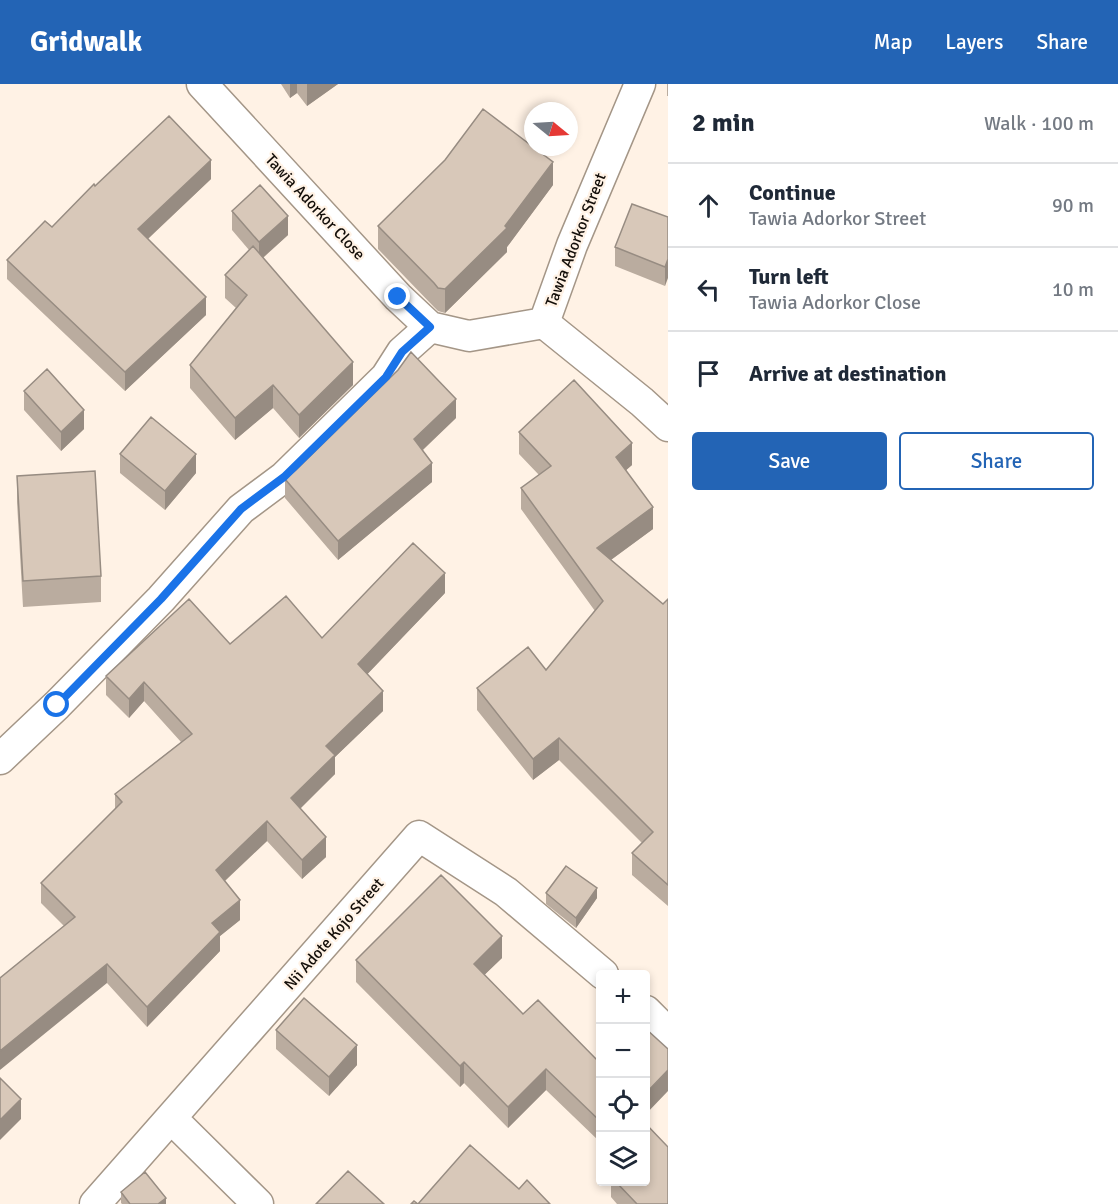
<!DOCTYPE html>
<meta charset="utf-8">
<style>
:root{--surface:#fff;--page:#f2f2f3;--text:#1f2937;--muted:#747a83;--line:#e0e1e3;--accent:#2364b5}
body{margin:0;font-family:Signika,sans-serif;background:var(--page);color:var(--text)}
.controls{position:absolute;right:18px;bottom:18px;display:grid;overflow:hidden;border-radius:6px;box-shadow:0 3px 9px #0003}
.controls button{width:54px;height:54px;display:grid;place-items:center;padding:0;border:0;border-bottom:2px solid var(--line);background:var(--surface);color:var(--text);font:30px sans-serif}
.compass{position:absolute;left:524px;top:18px;width:54px;height:54px;border-radius:50%;background:var(--surface);box-shadow:0 3px 9px #0003;rotate:108deg}
.stop{position:absolute;width:18px;height:18px;margin:-14px;border:4px solid #1a73e8;border-radius:50%;background:#fff}
.stop.end{background:#1a73e8;border-color:#fff;box-shadow:0 2px 6px #0008}
.list{margin:0;padding:0;list-style:none}
h2{display:flex;justify-content:space-between;align-items:center;height:78px;margin:0;padding:0 24px;font-size:26px}
h2 small{font-size:20px;font-weight:400;color:var(--muted)}
.list li{display:grid;grid-template-columns:39px 1fr auto;gap:18px;align-items:center;box-sizing:border-box;height:84px;padding:0 24px;border-top:2px solid var(--line)}
.list b{display:block;font-size:22px;white-space:nowrap}
.list p{margin:0;font-size:20px;white-space:nowrap;color:var(--muted)}
.list em{font-size:20px;font-style:normal;color:var(--muted)}
.actions{display:flex;gap:12px;padding:18px 24px}
.actions a{flex:1;padding:14px 0;border:2px solid var(--accent);border-radius:6px;text-align:center;font-size:21px;color:var(--accent)}
.actions .main{background:var(--accent);color:#fff}
.icon{flex:none;width:33px;height:33px;fill:none;stroke:currentColor;stroke-width:2;stroke-linecap:round;stroke-linejoin:round}
.map{position:relative;flex:none;width:668px;height:1120px;overflow:hidden}
header{display:flex;align-items:center;gap:36px;box-sizing:border-box;height:84px;padding:0 30px;background:var(--accent);color:#fff}
header strong{font-size:28px}
nav{display:flex;gap:33px;margin-inline-start:auto;font-size:21px}
main{display:flex}
aside{flex:1;background:var(--surface)}
.map>svg:first-child{display:block}
.lines{fill:none;stroke-linecap:round;stroke-linejoin:round}
.street-casing{stroke:#a49687;stroke-width:33}
.street{stroke:#fff;stroke-width:30}
.wall{fill:#baac9f}
.shaded-wall{fill:#978c82}
.building{fill:#d8c8b9;stroke:#978c82;stroke-width:1.5}
.route{stroke:#1a73e8;stroke-width:8}
.labels{text-anchor:middle;dominant-baseline:central;stroke-width:4.5;stroke-linejoin:round;paint-order:stroke}
.street-label{font-size:16px;fill:#130e09;stroke:#fff2e5}
</style>
<header>
<strong>Gridwalk</strong>
<nav><a>Map</a><a>Layers</a><a>Share</a></nav>
</header>
<main>
<div class="map">
<svg width="668" height="1120" viewBox="0 0 668 1120">
<rect width="100%" height="100%" fill="#fff2e5"/>
<g class="lines">
<g class="street-casing">
<path id="street" d="M 202,0 L 398,213 L 430,243 L 469,252 L 544,239
M 544,239 L 572,161 L 640,0
M 544,239 L 642,318 L 668,342
M 0,675 L 57,621 L 161,515 L 241,425 L 284,393 L 386,293 L 402,268 L 430,243
M 646,927 L 668,949
M 172,1035 L 258,1120
M 95,1120 L 419,752 L 506,808 L 603,890"/>
</g>
<use href="#street" class="street"/>
</g>
<path class="wall" d="M 281,0 L 338,0 L 307,22 L 297,9 L 290,14 Z
M 667,0 L 668,0 L 668,12 L 667,12 Z
M 211,95 L 148,155 L 206,231 L 125,307 L 7,195 L 7,176 L 52,143 L 95,102 Z
M 553,101 L 507,163 L 507,168 L 445,229 L 438,227 L 434,223 L 378,165 L 378,142 Z
M 232,127 L 288,151 L 263,174 L 353,301 L 299,354 L 273,324 L 235,356 L 190,304 L 190,281 L 236,224 L 225,214 L 225,191 L 249,166 L 232,146 Z
M 668,133 L 665,202 L 615,182 L 615,163 Z
M 24,307 L 84,345 L 61,367 L 24,326 Z
M 456,334 L 423,366 L 432,398 L 338,476 L 285,414 L 285,395 Z
M 519,348 L 632,381 L 626,386 L 653,445 L 611,476 L 663,520 L 668,515 L 668,822 L 632,791 L 632,769 L 642,759 L 559,676 L 533,696 L 477,626 L 477,604 L 546,586 L 595,527 L 521,425 L 521,404 L 539,391 L 519,370 Z
M 120,370 L 196,389 L 165,426 L 120,389 Z
M 17,392 L 101,492 L 101,518 L 23,523 L 17,418 Z
M 445,509 L 367,590 L 383,627 L 335,673 L 335,690 L 300,724 L 326,773 L 302,795 L 267,757 L 225,797 L 240,836 L 220,852 L 220,867 L 147,943 L 107,899 L 64,842 L 41,819 L 41,799 L 115,725 L 115,710 L 181,658 L 144,617 L 129,634 L 106,611 L 106,592 L 230,560 L 322,554 Z
M 546,809 L 597,814 L 576,844 L 546,820 Z
M 502,874 L 484,891 L 523,930 L 599,978 L 600,977 L 600,1058 L 546,1006 L 508,1044 L 464,999 L 460,1003 L 356,898 L 356,876 Z
M 276,946 L 357,981 L 329,1012 L 276,965 Z
M 611,1098 L 645,1098 L 668,1120 L 617,1120 L 611,1113 Z
M 121,1108 L 166,1120 L 122,1120 L 121,1119 Z"/>
<path class="shaded-wall" d="M 290,0 L 297,0 L 297,9 L 290,14 Z
M 307,0 L 338,0 L 307,22 Z
M 211,76 L 211,95 L 138,164 L 138,145 Z
M 553,78 L 553,101 L 507,163 L 507,168 L 445,229 L 445,205 L 505,142 Z
M 288,132 L 288,151 L 259,177 L 259,158 Z
M 668,175 L 668,194 L 665,202 L 665,183 Z
M 206,213 L 206,231 L 125,307 L 125,288 Z
M 353,278 L 353,301 L 299,354 L 299,331 Z
M 273,301 L 273,324 L 235,356 L 235,334 Z
M 456,315 L 456,334 L 414,374 L 414,355 Z
M 84,326 L 84,345 L 61,367 L 61,348 Z
M 632,359 L 632,381 L 616,395 L 616,373 Z
M 196,370 L 196,389 L 165,426 L 165,407 Z
M 432,379 L 432,398 L 338,476 L 338,457 Z
M 653,423 L 653,445 L 597,486 L 597,464 Z
M 445,489 L 445,509 L 358,600 L 358,580 Z
M 144,598 L 144,617 L 129,634 L 129,615 Z
M 383,607 L 383,627 L 335,673 L 335,690 L 291,734 L 291,714 L 326,662 Z
M 559,654 L 559,676 L 533,696 L 533,675 Z
M 267,737 L 267,757 L 216,805 L 216,786 Z
M 326,753 L 326,773 L 302,795 L 302,776 Z
M 597,804 L 597,814 L 576,844 L 576,834 Z
M 240,816 L 240,836 L 220,852 L 220,867 L 147,943 L 147,923 L 212,839 Z
M 502,852 L 502,874 L 474,901 L 474,880 Z
M 107,880 L 107,899 L 0,986 L 0,967 Z
M 357,961 L 357,981 L 329,1012 L 329,993 Z
M 464,978 L 464,999 L 460,1003 L 460,982 Z
M 546,985 L 546,1006 L 508,1044 L 508,1023 Z
M 668,986 L 668,1007 L 645,1031 L 645,1010 Z
M 21,1015 L 21,1035 L 0,1056 L 0,1036 Z
M 166,1114 L 166,1120 L 158,1120 Z"/>
<path class="building" d="M 483,25 L 553,78 L 505,142 L 507,144 L 445,205 L 438,204 L 434,199 L 378,142 L 445,76 Z
M 169,32 L 211,76 L 138,145 L 206,213 L 125,288 L 7,176 L 45,137 L 52,143 L 94,100 L 95,102 Z
M 260,101 L 288,132 L 259,158 L 232,127 Z
M 632,120 L 668,133 L 668,175 L 665,183 L 615,163 Z
M 253,162 L 353,278 L 299,331 L 273,301 L 235,334 L 190,281 L 247,211 L 225,191 Z
M 411,268 L 456,315 L 414,355 L 432,379 L 338,457 L 285,395 L 296,386 L 398,286 Z
M 47,285 L 84,326 L 61,348 L 24,307 Z
M 574,296 L 632,359 L 616,373 L 653,423 L 597,464 L 663,520 L 668,515 L 668,801 L 632,769 L 653,748 L 559,654 L 533,675 L 477,604 L 528,563 L 546,586 L 603,517 L 521,404 L 551,382 L 519,348 Z
M 151,333 L 196,370 L 165,407 L 120,370 Z
M 95,387 L 101,492 L 23,497 L 17,392 Z
M 413,459 L 445,489 L 358,580 L 383,607 L 326,662 L 335,671 L 291,714 L 326,753 L 302,776 L 267,737 L 216,786 L 240,816 L 212,839 L 220,848 L 147,923 L 107,880 L 0,967 L 0,894 L 75,833 L 41,799 L 122,718 L 115,710 L 192,650 L 144,598 L 129,615 L 106,592 L 189,515 L 230,560 L 286,512 L 322,554 Z
M 566,782 L 597,804 L 576,834 L 546,809 Z
M 441,791 L 502,852 L 474,880 L 523,930 L 538,916 L 599,978 L 600,977 L 600,1037 L 546,985 L 508,1023 L 464,978 L 460,982 L 356,876 Z
M 304,914 L 357,961 L 329,993 L 276,946 Z
M 645,944 L 668,965 L 668,986 L 645,1010 Z
M 0,994 L 21,1015 L 0,1036 Z
M 645,1039 L 668,1063 L 668,1120 L 637,1120 L 616,1098 L 645,1098 Z
M 470,1061 L 519,1105 L 527,1096 L 550,1120 L 411,1120 L 414,1117 L 418,1120 Z
M 348,1087 L 384,1120 L 316,1120 Z
M 145,1088 L 166,1114 L 158,1120 L 130,1120 L 121,1108 Z"/>
<g class="lines">
<path class="route" d="M 57,621 L 161,515 L 241,425 L 284,393 L 386,293 L 402,268 L 430,243 L 398,213"/>
</g>
<g class="labels">
<g class="street-label">
<text transform="translate(315 123) rotate(47)">Tawia Adorkor Close</text>
<text transform="translate(576 156) rotate(-69)">Tawia Adorkor Street</text>
<text transform="translate(334 850) rotate(-49)">Nii Adote Kojo Street</text>
</g>
</g>
</svg>
<div class="controls">
<button>+</button>
<button>−</button>
<button><svg class="icon" aria-label="locate" viewBox="0 0 24 24"><circle cx="12" cy="12" r="6"/><path d="M12 2v4M12 18v4M2 12h4M18 12h4"/></svg></button>
<button><svg class="icon" aria-label="layers" viewBox="0 0 24 24"><path d="M12 4l9 5-9 5-9-5zM3 14l9 5 9-5"/></svg></button>
</div>
<svg class="compass" viewBox="-18 -18 36 36"><path d="M0-13l5 13h-10z" fill="#e53935"/><path d="M0 13l5-13h-10z" fill="#747a83"/></svg>
<div class="stop" style="left:57px;top:621px"></div>
<div class="stop end" style="left:398px;top:213px"></div>
</div>
<aside>
<h2>2 min<small>Walk · 100 m</small></h2>
<ul class="list">
<li><svg class="icon" aria-label="ahead" viewBox="0 0 24 24"><path d="M12 20V5M6 11l6-6 6 6"/></svg><div><b>Continue</b><p>Tawia Adorkor Street</p></div><em>90 m</em></li>
<li><svg class="icon" aria-label="left" viewBox="0 0 24 24"><path d="M17 20v-9H6M10 6l-5 5 5 5"/></svg><div><b>Turn left</b><p>Tawia Adorkor Close</p></div><em>10 m</em></li>
<li><svg class="icon" aria-label="arrive" viewBox="0 0 24 24"><path d="M6 21V4h12l-3 4 3 4H6"/></svg><div><b>Arrive at destination</b></div></li>
</ul>
<div class="actions"><a class="main">Save</a><a>Share</a></div>
</aside>
</main>
